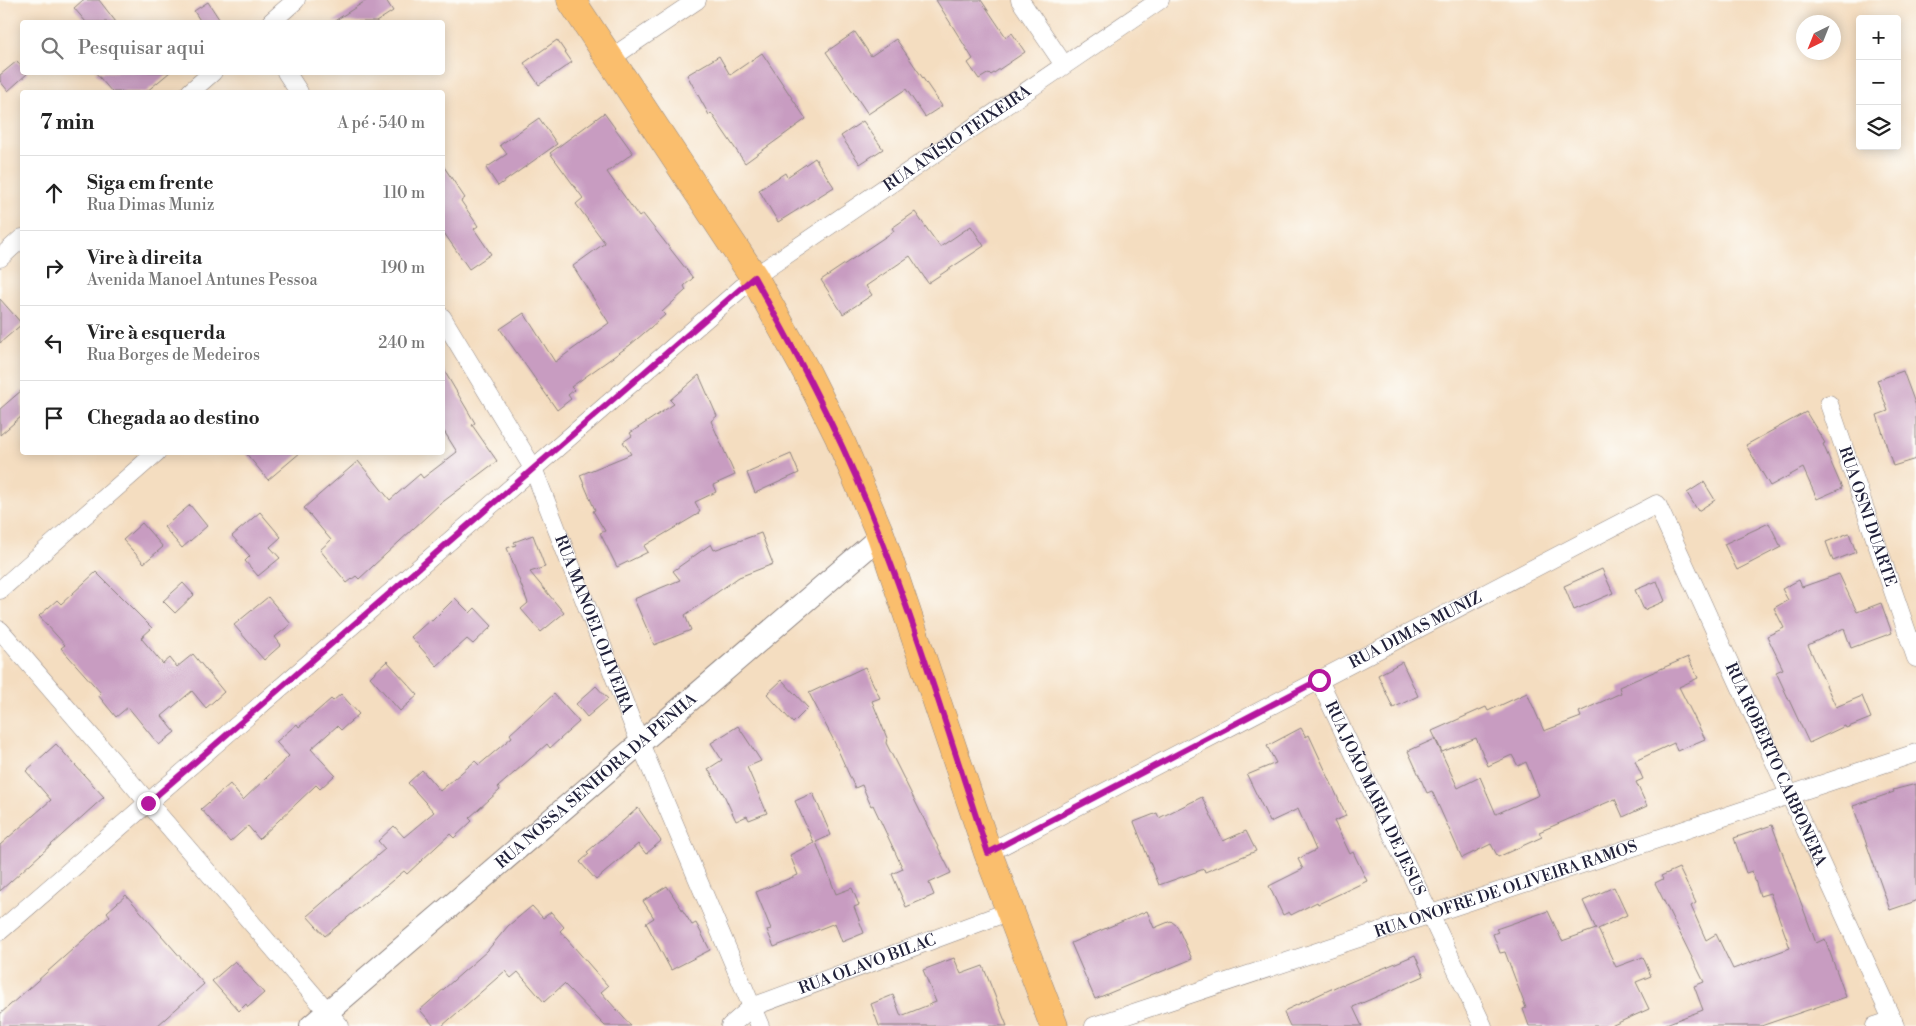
<!DOCTYPE html>
<html lang="pt">
<meta charset="utf-8">
<style>
:root{--surface:#fff;--page:#f6f6f6;--text:#222;--muted:#767676;--line:#e0e0e0}
body{margin:0;font-family:"Libre Bodoni",serif;background:var(--page);color:var(--text)}
.controls{position:absolute;right:15px;top:15px;display:grid;overflow:hidden;border-radius:5px;box-shadow:0 2px 12px #0003}
.controls button{width:45px;height:45px;display:grid;place-items:center;padding:0;border:0;border-bottom:1px solid var(--line);background:var(--surface);color:var(--text);font:25px sans-serif}
.compass{position:absolute;left:1796px;top:15px;width:45px;height:45px;border-radius:50%;background:var(--surface);box-shadow:0 2px 12px #0003;rotate:223deg}
.stop{position:absolute;width:15px;height:15px;margin:-11px;border:4px solid #b5179e;border-radius:50%;background:#fff}
.stop.end{background:#b5179e;border-color:#fff;box-shadow:0 1px 5px #0008}
.list{margin:0;padding:0;list-style:none}
h2{display:flex;justify-content:space-between;align-items:center;height:65px;margin:0;padding:0 20px;font-size:21px}
h2 small{font-size:16px;font-weight:400;color:var(--muted)}
.list li{display:grid;grid-template-columns:32px 1fr auto;gap:15px;align-items:center;box-sizing:border-box;height:75px;padding:0 20px;border-top:1px solid var(--line)}
.list b{display:block;font-size:19px;white-space:nowrap}
.list p{margin:0;font-size:16px;white-space:nowrap;color:var(--muted)}
.list em{font-size:16px;font-style:normal;color:var(--muted)}
.icon{flex:none;width:28px;height:28px;fill:none;stroke:currentColor;stroke-width:2;stroke-linecap:round;stroke-linejoin:round}
.map{position:relative;flex:none;width:1916px;height:1026px;overflow:hidden}
.search{position:absolute;background:var(--surface);box-shadow:0 2px 12px #0003;left:20px;top:20px;width:425px;height:55px;display:flex;align-items:center;gap:12px;box-sizing:border-box;padding:0 18px;border-radius:5px;color:var(--muted);font-size:19px}
.panel{position:absolute;background:var(--surface);box-shadow:0 2px 12px #0003;left:20px;top:90px;width:425px;height:365px;border-radius:5px}
.map>svg:first-child{display:block}
.building{fill:#c89cc1}
.lines{fill:none;stroke-linecap:round;stroke-linejoin:round}
.minor-casing{stroke:#8b807e;stroke-width:19}
.tertiary-casing{stroke:#8b807e;stroke-width:24}
.primary-casing{stroke:#8b807e;stroke-width:29}
.minor{stroke:#fff;stroke-width:18}
.tertiary{stroke:#fff;stroke-width:22}
.primary{stroke:#fabe6d;stroke-width:28}
.route{stroke:#b5179e;stroke-width:6}
.labels{text-anchor:middle;dominant-baseline:central;stroke-width:4;stroke-linejoin:round;paint-order:stroke}
.street-label{font-size:16px;fill:#22223b;stroke:#fdfcf7}
</style>
<div class="map">
<svg width="1916" height="1026" viewBox="0 0 1916 1026">
<rect width="100%" height="100%" fill="#fdfcf7"/>
<filter id="ink" filterUnits="userSpaceOnUse"><feTurbulence type="fractalNoise" baseFrequency=".02" numOctaves="2"/><feDisplacementMap in="SourceGraphic" scale="10" xChannelSelector="R" yChannelSelector="G"/><feConvolveMatrix kernelMatrix="1 2 1 2 8 2 1 2 1" color-interpolation-filters="sRGB"/></filter>
<filter id="wash" filterUnits="userSpaceOnUse"><feTurbulence type="fractalNoise" baseFrequency=".0096" numOctaves="4" result="noise"/><feDisplacementMap in="SourceGraphic" scale="20" xChannelSelector="R" yChannelSelector="G"/><feGaussianBlur stdDeviation="1.12" result="paint"/><feColorMatrix in="noise" values="0 0 0 0 0 0 0 0 0 0 0 0 0 0 0 0 0 1.4 0 .05"/><feComposite in="paint" operator="in"/></filter>
<g filter="url(#wash)">
<rect width="100%" height="100%" fill="#f4ddc0"/>
<g id="blocks">
<path class="building" d="M 83,0 L 99,0 L 116,22 L 86,22 L 74,8 Z
M 367,0 L 386,0 L 393,11 L 376,22 L 333,22 Z
M 936,0 L 981,0 L 1006,37 L 1012,33 L 1025,52 L 991,75 L 989,73 L 979,79 L 968,63 L 973,59 Z
M 208,2 L 221,22 L 201,22 L 194,11 Z
M 855,32 L 871,56 L 896,39 L 942,106 L 925,117 L 906,89 L 868,114 L 826,52 Z
M 557,40 L 572,62 L 539,85 L 524,63 Z
M 762,53 L 806,119 L 745,163 L 711,113 L 709,115 L 687,75 L 719,56 L 730,75 Z
M 17,61 L 22,67 L 22,72 L 28,73 L 8,91 L 0,81 L 0,75 Z
M 95,72 L 170,72 L 146,92 L 112,92 Z
M 604,113 L 633,153 L 607,172 L 639,217 L 643,214 L 693,278 L 684,286 L 686,290 L 662,312 L 665,315 L 630,345 L 571,387 L 574,390 L 568,395 L 571,399 L 557,410 L 500,329 L 524,313 L 555,362 L 609,323 L 573,266 L 605,243 L 576,204 L 583,198 L 550,153 Z
M 539,118 L 557,144 L 498,186 L 486,168 L 507,154 L 500,145 Z
M 863,121 L 883,149 L 860,164 L 841,136 Z
M 815,158 L 834,187 L 778,222 L 759,190 L 785,173 L 787,177 Z
M 442,164 L 465,198 L 461,201 L 478,226 L 474,229 L 491,254 L 469,269 L 442,230 Z
M 915,212 L 940,247 L 971,226 L 984,246 L 928,283 L 910,256 L 866,286 L 872,295 L 843,314 L 821,280 L 894,231 L 892,228 Z
M 0,299 L 22,324 L 0,343 Z
M 442,367 L 475,423 L 472,425 L 497,461 L 440,504 L 359,579 L 356,576 L 347,583 L 320,550 L 331,540 L 304,508 L 358,461 L 390,500 L 420,474 L 423,478 L 457,452 L 442,428 Z
M 1903,371 L 1916,406 L 1916,459 L 1893,466 L 1877,415 L 1888,411 L 1877,380 Z
M 699,375 L 717,416 L 711,421 L 735,475 L 713,485 L 716,492 L 695,502 L 700,511 L 698,514 L 644,546 L 648,552 L 617,567 L 600,533 L 605,531 L 593,511 L 595,510 L 580,475 L 631,454 L 623,442 L 632,436 L 630,433 L 674,404 L 670,400 Z
M 22,390 L 22,416 L 0,435 L 0,409 Z
M 1806,412 L 1825,443 L 1823,444 L 1842,488 L 1817,499 L 1803,468 L 1770,486 L 1746,445 Z
M 245,452 L 301,452 L 268,480 Z
M 791,454 L 799,473 L 755,493 L 747,473 Z
M 1704,482 L 1715,500 L 1698,511 L 1687,493 Z
M 190,505 L 207,526 L 182,548 L 164,527 Z
M 260,512 L 281,537 L 270,547 L 280,558 L 258,576 L 245,561 L 250,556 L 232,536 Z
M 142,523 L 163,547 L 144,563 L 123,540 Z
M 1769,523 L 1781,547 L 1737,570 L 1724,544 Z
M 761,533 L 773,564 L 739,577 L 685,615 L 691,630 L 654,645 L 634,599 L 680,580 L 673,571 L 711,544 L 714,550 Z
M 1849,533 L 1856,552 L 1833,561 L 1826,542 Z
M 533,535 L 545,567 L 530,572 L 564,613 L 541,632 L 521,609 L 528,603 L 507,548 L 516,545 L 514,542 Z
M 1602,569 L 1613,593 L 1574,610 L 1564,586 Z
M 96,572 L 152,628 L 141,638 L 163,664 L 170,658 L 177,667 L 193,654 L 224,692 L 206,708 L 192,691 L 162,716 L 175,732 L 159,745 L 128,707 L 116,717 L 98,695 L 101,693 L 61,648 L 65,645 L 39,616 L 57,600 L 61,604 Z
M 1839,574 L 1857,612 L 1881,603 L 1892,633 L 1851,648 L 1844,628 L 1808,645 L 1836,707 L 1862,696 L 1871,718 L 1846,728 L 1845,726 L 1809,743 L 1776,672 L 1783,669 L 1767,636 L 1784,628 L 1774,608 L 1788,600 L 1782,589 L 1799,580 L 1802,587 Z
M 1657,581 L 1665,601 L 1644,610 L 1635,590 Z
M 183,583 L 194,595 L 175,613 L 163,601 Z
M 268,597 L 291,624 L 275,637 L 281,645 L 264,660 L 234,625 Z
M 455,598 L 470,613 L 475,608 L 492,626 L 473,644 L 467,639 L 437,666 L 411,637 L 430,620 L 432,621 Z
M 1688,657 L 1698,678 L 1679,687 L 1705,739 L 1677,751 L 1674,743 L 1635,761 L 1643,779 L 1636,782 L 1647,806 L 1623,817 L 1615,799 L 1539,832 L 1542,837 L 1498,857 L 1491,844 L 1462,858 L 1432,791 L 1427,793 L 1408,751 L 1435,739 L 1458,788 L 1480,777 L 1496,814 L 1539,795 L 1526,762 L 1518,766 L 1512,755 L 1488,766 L 1476,738 L 1442,752 L 1432,731 L 1486,707 L 1488,711 L 1527,693 L 1544,731 L 1581,717 L 1579,712 L 1621,693 L 1619,687 Z
M 387,661 L 418,695 L 400,711 L 370,677 Z
M 1402,662 L 1418,696 L 1393,708 L 1378,675 Z
M 865,667 L 880,698 L 872,701 L 887,738 L 886,743 L 951,873 L 929,883 L 934,895 L 906,907 L 892,874 L 903,869 L 873,805 L 871,806 L 862,785 L 855,788 L 833,739 L 809,693 Z
M 782,680 L 808,708 L 793,723 L 767,694 Z
M 596,686 L 608,699 L 587,717 L 576,704 Z
M 341,694 L 359,714 L 341,730 L 337,726 L 311,749 L 335,775 L 320,789 L 316,785 L 259,839 L 248,826 L 230,842 L 201,809 L 230,784 L 243,800 L 289,756 L 276,742 L 297,724 L 299,727 L 331,699 L 333,701 Z
M 554,694 L 579,722 L 550,748 L 547,744 L 498,787 L 500,790 L 469,818 L 472,821 L 454,838 L 450,834 L 407,874 L 404,871 L 325,936 L 307,916 L 385,849 L 378,841 L 394,826 L 404,837 L 434,812 L 408,783 L 422,770 L 440,791 L 475,761 L 479,765 L 512,737 L 510,734 Z
M 738,726 L 761,761 L 747,767 L 767,813 L 749,820 L 747,816 L 736,821 L 724,795 L 708,769 L 722,760 L 711,743 Z
M 1301,728 L 1306,737 L 1309,735 L 1333,787 L 1346,816 L 1334,821 L 1350,854 L 1353,852 L 1367,881 L 1318,904 L 1317,902 L 1291,915 L 1289,912 L 1283,915 L 1269,886 L 1303,869 L 1298,859 L 1316,850 L 1298,809 L 1270,822 L 1247,775 L 1276,763 L 1267,746 Z
M 56,744 L 104,797 L 0,891 L 0,845 L 51,800 L 26,771 Z
M 1916,784 L 1916,901 L 1890,910 L 1853,806 L 1894,792 L 1893,790 Z
M 813,793 L 831,835 L 816,842 L 836,894 L 852,888 L 859,905 L 854,907 L 864,933 L 842,942 L 835,923 L 774,947 L 767,930 L 771,929 L 756,892 L 798,875 L 790,855 L 814,843 L 795,801 Z
M 1202,797 L 1223,841 L 1246,831 L 1256,851 L 1205,872 L 1204,869 L 1159,885 L 1134,822 L 1157,813 L 1159,818 Z
M 638,808 L 661,841 L 646,854 L 638,844 L 596,880 L 580,862 L 589,854 L 587,852 Z
M 1772,825 L 1816,943 L 1825,939 L 1846,997 L 1761,1026 L 1666,1026 L 1666,1024 L 1703,1010 L 1694,986 L 1704,982 L 1655,883 L 1663,879 L 1661,876 L 1679,868 L 1696,903 L 1691,906 L 1706,940 L 1716,934 L 1733,969 L 1790,948 L 1770,893 L 1760,896 L 1752,871 L 1746,873 L 1734,838 Z
M 667,886 L 692,925 L 696,923 L 710,950 L 671,970 L 646,923 L 654,918 L 643,901 Z
M 1614,887 L 1627,915 L 1598,929 L 1616,967 L 1643,957 L 1651,976 L 1636,982 L 1649,1009 L 1611,1026 L 1529,1026 L 1523,1009 L 1526,1008 L 1505,952 L 1500,953 L 1493,934 L 1498,932 L 1496,929 L 1548,911 L 1562,941 L 1596,929 L 1583,901 Z
M 126,895 L 204,984 L 157,1026 L 0,1026 L 0,1014 L 110,916 L 107,912 Z
M 532,906 L 543,918 L 551,912 L 564,927 L 560,931 L 608,986 L 601,992 L 631,1026 L 605,1026 L 564,984 L 544,1002 L 518,972 L 511,978 L 505,971 L 442,1026 L 434,1026 L 420,1010 L 487,951 L 508,926 Z
M 1147,911 L 1154,928 L 1171,921 L 1177,926 L 1192,959 L 1095,999 L 1071,943 Z
M 1415,955 L 1424,976 L 1353,1007 L 1362,1026 L 1290,1026 L 1284,1013 L 1286,1010 L 1342,984 L 1343,985 Z
M 954,958 L 961,974 L 983,966 L 1007,1026 L 879,1026 L 871,1004 L 893,995 L 901,1016 L 936,1002 L 923,970 Z
M 235,961 L 264,993 L 248,1007 L 246,1004 L 239,1011 L 212,981 Z"/>
</g>
</g>
<g filter="url(#ink)">
<use href="#blocks" fill-opacity="0" stroke="#8b807e" stroke-width="1"/>
<g class="lines">
<g class="minor-casing">
<g id="minor">
<path d="M 1020,0 L 1064,65"/>
<path d="M 271,22 L 296,0"/>
<path d="M 611,58 L 697,0"/>
<path d="M 286,72 L 299,92"/>
<path d="M 190,92 L 213,72"/>
<path d="M 0,258 L 22,238"/>
<path id="s1" d="M 442,317 L 533,468 L 640,743 L 760,1026"/>
<path id="s2" d="M 1829,404 L 1916,658"/>
<path d="M 0,590 L 157,452"/>
<path d="M 0,630 L 340,1026"/>
<path id="s3" d="M 1319,680 L 1483,1026"/>
<path id="s4" d="M 988,853 L 1657,504 L 1895,1026"/>
<path id="s5" d="M 0,931 L 754,277 L 1160,0"/>
<path id="s6" d="M 730,1026 L 752,1007 L 1010,911"/>
<path id="s7" d="M 1094,1026 L 1916,753"/>
<path d="M 1875,1026 L 1893,1020"/>
</g>
</g>
<g class="tertiary-casing">
<g id="tertiary">
<path id="s8" d="M 311,1026 L 881,536"/>
</g>
</g>
<g class="primary-casing">
<path id="primary" d="M 571,0 L 754,277 L 807,373 L 839,437 L 881,536 L 988,853 L 1054,1026"/>
</g>
<use href="#minor" class="minor"/>
<use href="#tertiary" class="tertiary"/>
<use href="#primary" class="primary"/>
</g>
</g>
<g class="lines" filter="url(#ink)">
<path class="route" d="M 148,803 L 754,277 C 795,351 835,425 867,503 C 914,617 949,736 988,853 L 1319,680"/>
</g>
<g class="labels">
<g class="street-label">
<text stroke="none"><textPath href="#s5" startOffset="1244">RUA ANÍSIO TEIXEIRA</textPath></text>
<text stroke="none"><textPath href="#s2" startOffset="119">RUA OSNI DUARTE</textPath></text>
<text stroke="none"><textPath href="#s1" startOffset="344">RUA MANOEL OLIVEIRA</textPath></text>
<text stroke="none"><textPath href="#s4" startOffset="482">RUA DIMAS MUNIZ</textPath></text>
<text stroke="none"><textPath href="#s4" startOffset="1041">RUA ROBERTO CARBONERA</textPath></text>
<text stroke="none"><textPath href="#s8" startOffset="376">RUA NOSSA SENHORA DA PENHA</textPath></text>
<text stroke="none"><textPath href="#s3" startOffset="131">RUA JOÃO MARIA DE JESUS</textPath></text>
<text stroke="none"><textPath href="#s7" startOffset="434">RUA ONOFRE DE OLIVEIRA RAMOS</textPath></text>
<text stroke="none"><textPath href="#s6" startOffset="152">RUA OLAVO BILAC</textPath></text>
</g>
</g>
</svg>
<div class="controls">
<button>+</button>
<button>−</button>
<button><svg class="icon" aria-label="layers" viewBox="0 0 24 24"><path d="M12 4l9 5-9 5-9-5zM3 14l9 5 9-5"/></svg></button>
</div>
<svg class="compass" viewBox="-18 -18 36 36"><path d="M0-13l5 13h-10z" fill="#e53935"/><path d="M0 13l5-13h-10z" fill="#767676"/></svg>
<div class="stop" style="left:1319px;top:680px"></div>
<div class="stop end" style="left:148px;top:803px"></div>
<div class="search"><svg class="icon" aria-label="search" viewBox="0 0 24 24"><circle cx="10" cy="10" r="6"/><path d="M15 15l6 6"/></svg>Pesquisar aqui</div>
<section class="panel">
<h2>7 min<small>A pé · 540 m</small></h2>
<ul class="list">
<li><svg class="icon" aria-label="ahead" viewBox="0 0 24 24"><path d="M12 20V5M6 11l6-6 6 6"/></svg><div><b>Siga em frente</b><p>Rua Dimas Muniz</p></div><em>110 m</em></li>
<li><svg class="icon" aria-label="right" viewBox="0 0 24 24"><path d="M7 20v-9h11M14 6l5 5-5 5"/></svg><div><b>Vire à direita</b><p>Avenida Manoel Antunes Pessoa</p></div><em>190 m</em></li>
<li><svg class="icon" aria-label="left" viewBox="0 0 24 24"><path d="M17 20v-9H6M10 6l-5 5 5 5"/></svg><div><b>Vire à esquerda</b><p>Rua Borges de Medeiros</p></div><em>240 m</em></li>
<li><svg class="icon" aria-label="arrive" viewBox="0 0 24 24"><path d="M6 21V4h12l-3 4 3 4H6"/></svg><div><b>Chegada ao destino</b></div></li>
</ul>
</section>
</div>
